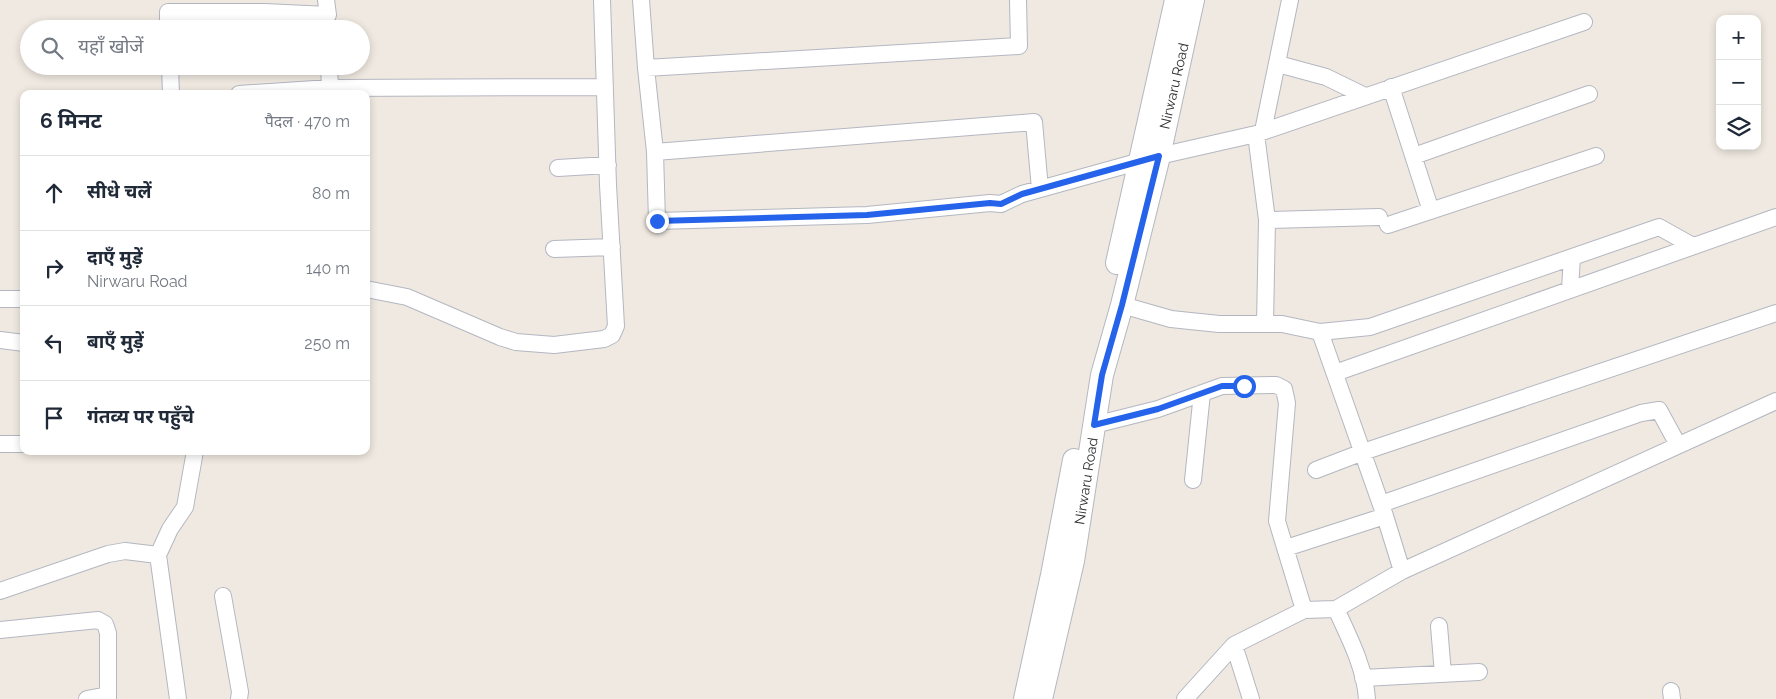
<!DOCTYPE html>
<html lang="hi">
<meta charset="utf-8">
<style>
:root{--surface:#fff;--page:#f2f2f3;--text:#1f2937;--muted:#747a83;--line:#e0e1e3}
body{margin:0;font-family:Raleway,"Noto Sans Devanagari",sans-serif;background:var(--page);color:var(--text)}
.controls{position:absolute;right:15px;top:15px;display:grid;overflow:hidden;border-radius:10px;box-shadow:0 2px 8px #0003}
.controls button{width:45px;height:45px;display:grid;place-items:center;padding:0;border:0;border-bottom:1px solid var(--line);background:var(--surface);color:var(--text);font:25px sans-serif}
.stop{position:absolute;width:15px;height:15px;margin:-11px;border:4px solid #2563eb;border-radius:50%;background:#fff}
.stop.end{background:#2563eb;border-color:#fff;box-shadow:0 1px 5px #0008}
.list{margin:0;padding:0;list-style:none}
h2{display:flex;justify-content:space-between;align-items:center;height:65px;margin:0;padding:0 20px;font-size:21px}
h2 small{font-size:16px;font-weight:400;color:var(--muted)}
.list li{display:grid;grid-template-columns:32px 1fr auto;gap:15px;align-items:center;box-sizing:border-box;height:75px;padding:0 20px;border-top:1px solid var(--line)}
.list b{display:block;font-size:19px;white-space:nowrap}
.list p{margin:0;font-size:16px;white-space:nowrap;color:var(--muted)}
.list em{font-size:16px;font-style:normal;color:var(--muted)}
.icon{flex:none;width:28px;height:28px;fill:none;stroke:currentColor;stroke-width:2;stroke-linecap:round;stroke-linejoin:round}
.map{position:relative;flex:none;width:1776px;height:699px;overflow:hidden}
.search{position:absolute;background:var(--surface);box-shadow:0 2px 8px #0003;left:20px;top:20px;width:350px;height:55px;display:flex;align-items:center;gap:12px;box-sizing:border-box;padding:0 18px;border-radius:28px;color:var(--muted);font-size:19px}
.panel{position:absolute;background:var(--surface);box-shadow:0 2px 8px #0003;left:20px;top:90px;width:350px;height:365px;border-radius:10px}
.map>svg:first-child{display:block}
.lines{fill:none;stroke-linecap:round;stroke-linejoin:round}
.street-casing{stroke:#b4b7c1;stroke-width:18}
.secondary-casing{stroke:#b4b7c1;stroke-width:24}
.street{stroke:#fff;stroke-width:16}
.secondary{stroke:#fff;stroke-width:22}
.route{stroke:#2563eb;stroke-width:6}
.labels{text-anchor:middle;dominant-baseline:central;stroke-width:4;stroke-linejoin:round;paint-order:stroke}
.street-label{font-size:14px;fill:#2e2e2e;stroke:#fff}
</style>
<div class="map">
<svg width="1776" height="699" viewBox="0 0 1776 699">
<rect width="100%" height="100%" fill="#efe9e1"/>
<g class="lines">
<g class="street-casing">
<path id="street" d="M 641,0 L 646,68 L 655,152 L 657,221 L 867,215 L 990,203 L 1001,204 L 1022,194 L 1159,156 L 1256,134 L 1584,22
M 168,29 L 168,12 L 264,12 L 328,15 L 326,0
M 1278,64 L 1326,77 L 1365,96
M 170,66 L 171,94
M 329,66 L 330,88
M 646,68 L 1019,46 L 1018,0
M 1391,87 L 1431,211
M 239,94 L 330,88 L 605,87
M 1263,131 L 1290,0
M 1256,134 L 1267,220 L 1265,324
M 655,152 L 1034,122 L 1040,189
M 1414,156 L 1589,94
M 558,168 L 608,165
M 1267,220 L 1379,217
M 1388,225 L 1596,156
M 554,249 L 612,247
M 366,289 L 407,297 L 500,337 L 516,342 L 554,345 L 604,339 L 612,335 L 616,326 L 608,185 L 602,0
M 1570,289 L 1572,257
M 0,299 L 24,299
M 1122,305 L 1171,319 L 1219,324 L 1282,324 L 1320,332 L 1385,516 L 1402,571 L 1776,401
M 1320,332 L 1370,327 L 1659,227 L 1693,246
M 0,340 L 24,343
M 1335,373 L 1776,217
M 1094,425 L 1158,409 L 1222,386 L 1276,385 L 1284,389 L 1287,403 L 1277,521 L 1304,610
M 0,444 L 24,444
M 1316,470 L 1363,452 L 1776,313
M 1193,480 L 1202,393
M 1381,504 L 1641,413 L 1659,410 L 1678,445
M 1286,548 L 1385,516
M 0,591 L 108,554 L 125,551 L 158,555
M 223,596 L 240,692 L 239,699
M 1336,609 C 1349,637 1365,668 1367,699
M 1439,626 L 1443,674
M 0,630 L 98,620 L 105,624 L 108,633 L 108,699
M 1363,678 L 1479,672
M 1671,691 L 1672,699
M 87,699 L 108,695
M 178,699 L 158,555 L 170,529 L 185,507 L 195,451
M 1185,699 L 1234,645
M 1251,699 L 1234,645 L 1304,610 L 1336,609 L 1402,571"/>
</g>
<g class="secondary-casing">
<path id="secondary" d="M 1117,263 L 1176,0
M 1025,699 L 1052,575 L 1074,460
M 1041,699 L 1073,561 L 1102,375 L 1122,305 L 1159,156 L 1193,0"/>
</g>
<use href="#street" class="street"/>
<use href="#secondary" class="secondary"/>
</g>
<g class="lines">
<path class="route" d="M 657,221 L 867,215 L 990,203 L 1001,204 L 1022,194 L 1159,156 L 1122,305 L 1102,375 L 1094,425 L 1158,409 L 1222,386 L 1244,386"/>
</g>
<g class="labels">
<g class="street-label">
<text transform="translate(1174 86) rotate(-77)">Nirwaru Road</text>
<text transform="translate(1086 481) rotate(-81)">Nirwaru Road</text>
</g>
</g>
</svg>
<div class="controls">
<button>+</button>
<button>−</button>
<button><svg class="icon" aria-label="layers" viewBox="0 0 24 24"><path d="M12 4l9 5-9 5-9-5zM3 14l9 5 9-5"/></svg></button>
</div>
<div class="stop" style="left:1244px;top:386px"></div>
<div class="stop end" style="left:657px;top:221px"></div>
<div class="search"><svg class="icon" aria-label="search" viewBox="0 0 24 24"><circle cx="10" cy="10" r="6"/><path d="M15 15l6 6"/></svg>यहाँ खोजें</div>
<section class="panel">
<h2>6 मिनट<small>पैदल · 470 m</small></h2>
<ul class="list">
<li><svg class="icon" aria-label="ahead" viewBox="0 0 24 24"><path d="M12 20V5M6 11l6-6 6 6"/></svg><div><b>सीधे चलें</b></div><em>80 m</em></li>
<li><svg class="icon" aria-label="right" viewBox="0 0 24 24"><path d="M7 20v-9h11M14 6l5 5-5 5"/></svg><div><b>दाएँ मुड़ें</b><p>Nirwaru Road</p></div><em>140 m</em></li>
<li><svg class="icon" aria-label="left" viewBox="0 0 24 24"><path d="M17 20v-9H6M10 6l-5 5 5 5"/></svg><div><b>बाएँ मुड़ें</b></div><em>250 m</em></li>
<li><svg class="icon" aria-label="arrive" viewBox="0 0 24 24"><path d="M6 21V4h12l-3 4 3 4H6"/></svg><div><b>गंतव्य पर पहुँचे</b></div></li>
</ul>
</section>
</div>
